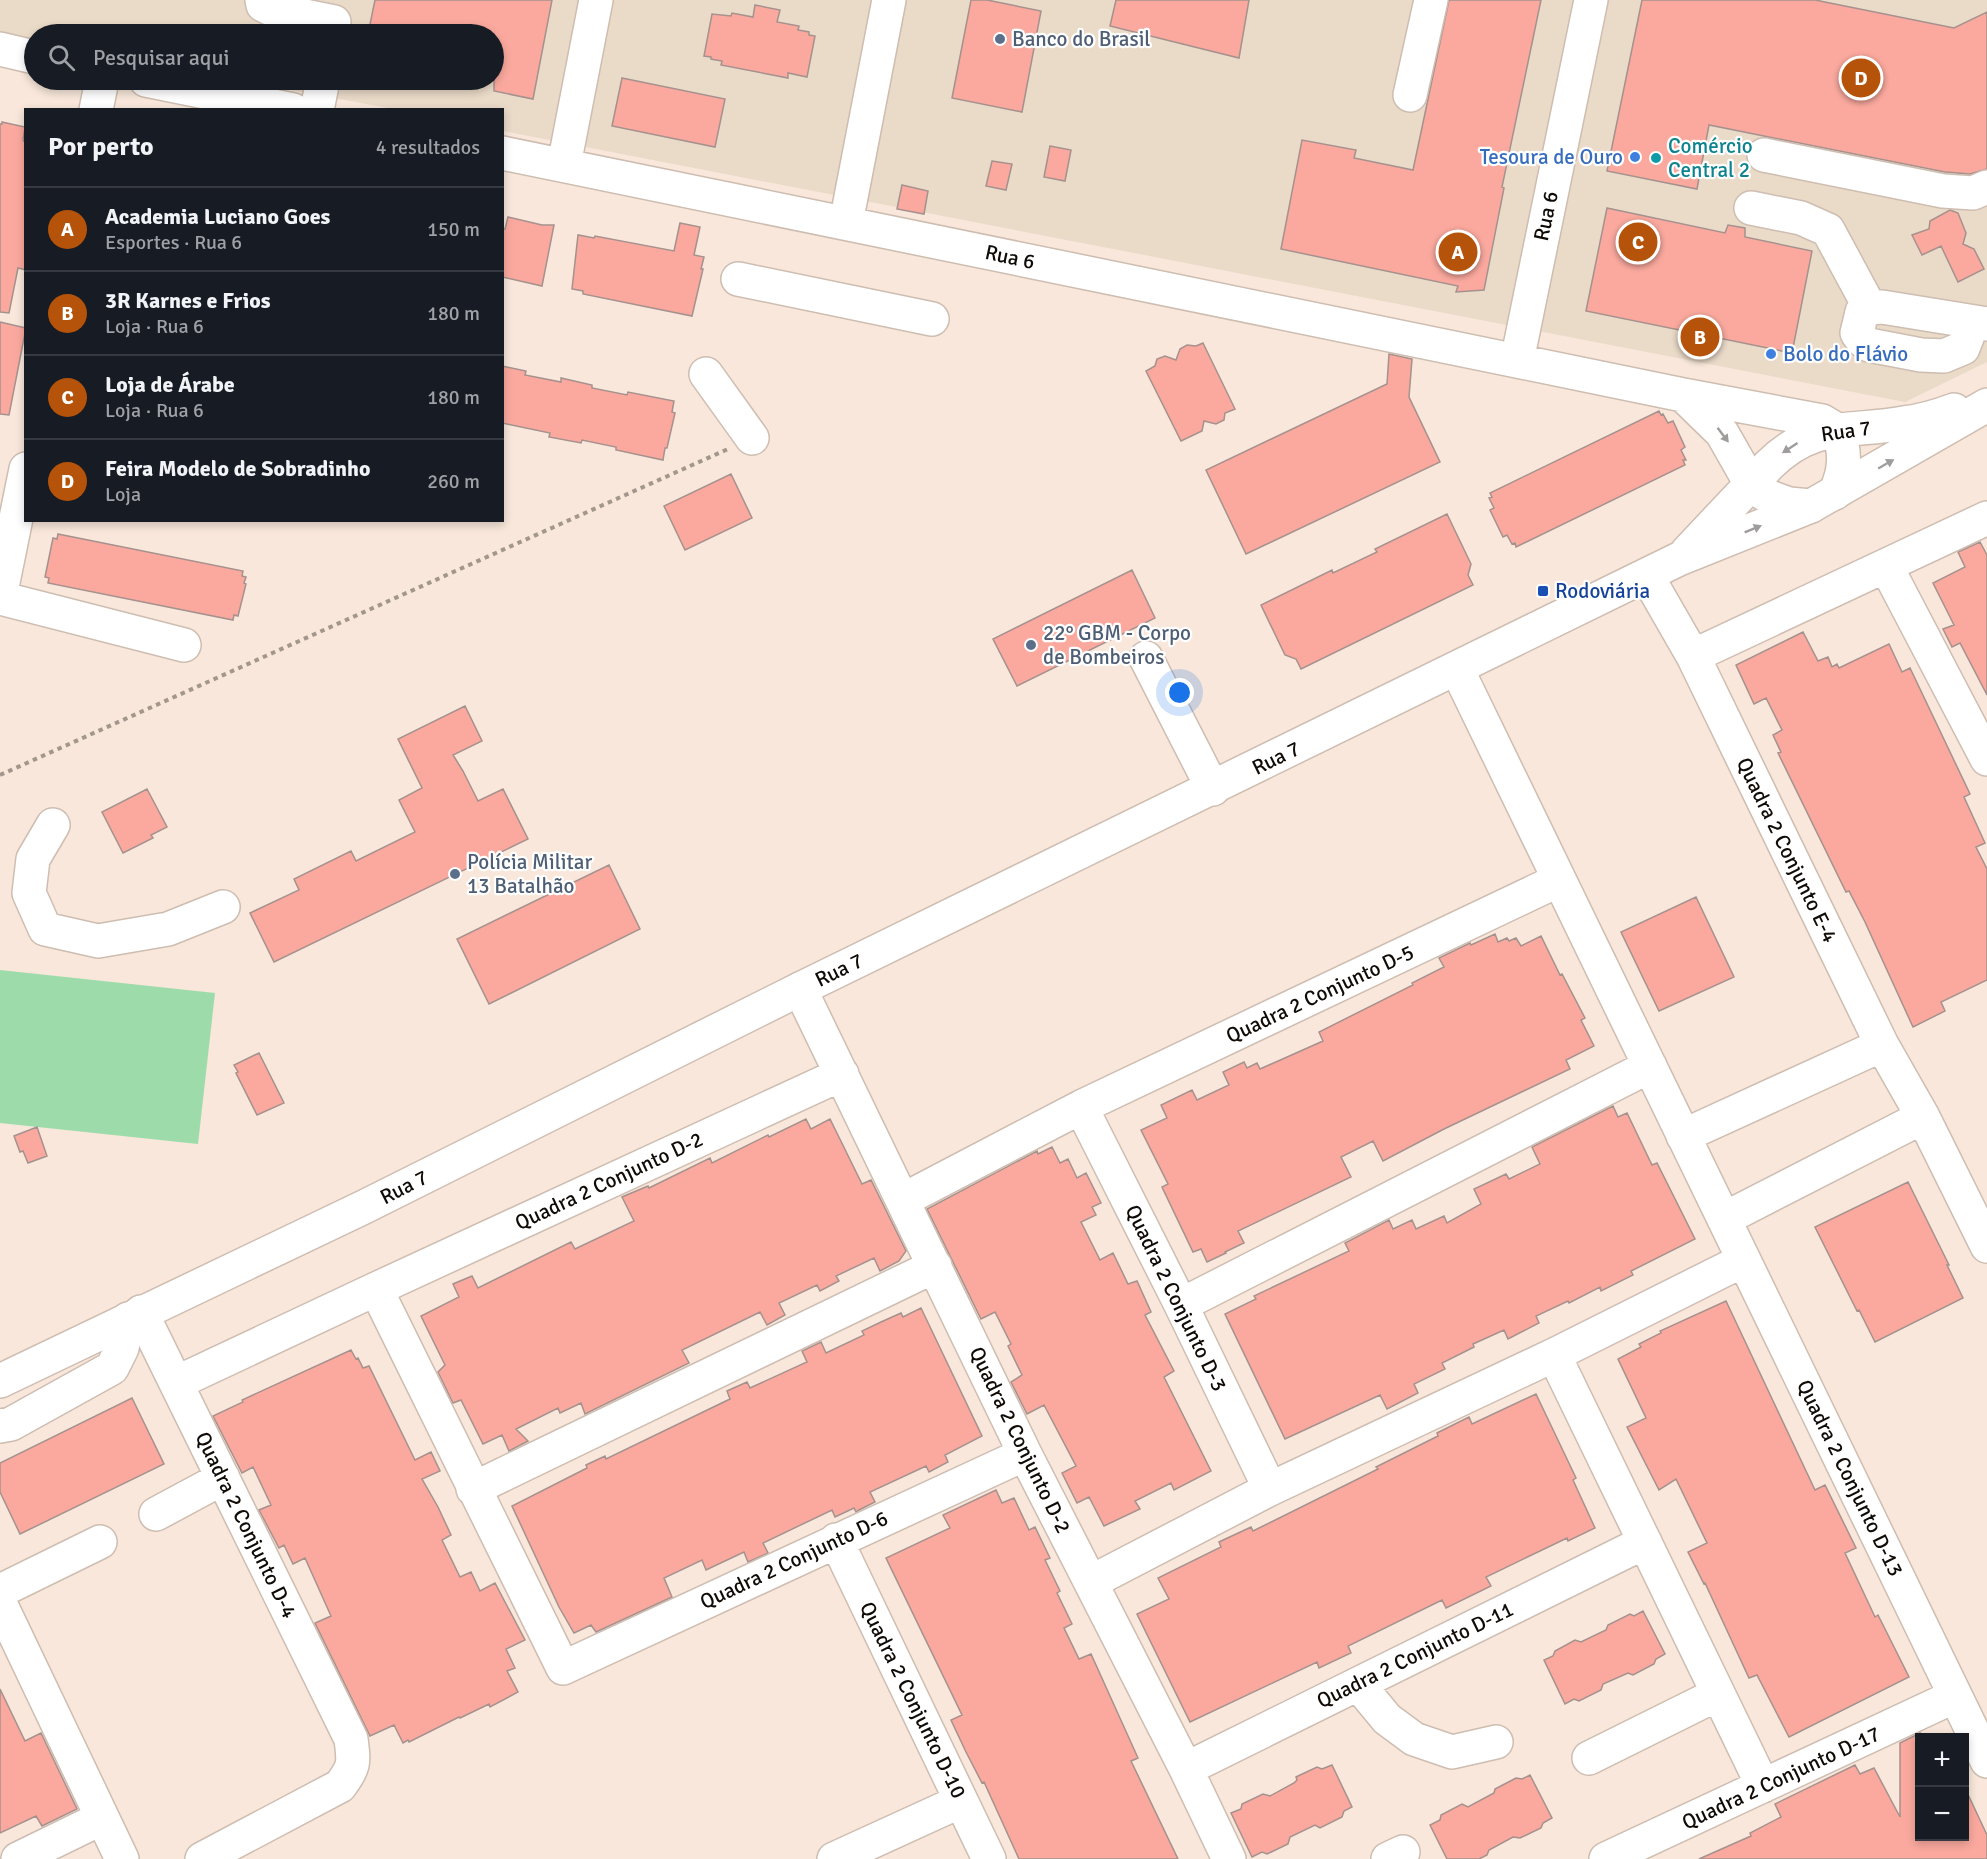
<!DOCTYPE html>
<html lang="pt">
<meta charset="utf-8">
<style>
:root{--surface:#171b24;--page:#20242c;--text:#f1f3f6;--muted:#9ea1a6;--line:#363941;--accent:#b45309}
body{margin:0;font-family:Signika,sans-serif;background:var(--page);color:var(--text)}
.controls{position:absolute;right:18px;bottom:18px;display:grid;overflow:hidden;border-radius:0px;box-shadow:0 3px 9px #0003}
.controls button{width:54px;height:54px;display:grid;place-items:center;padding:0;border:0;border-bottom:2px solid var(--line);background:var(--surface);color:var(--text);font:30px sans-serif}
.you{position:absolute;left:1180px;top:693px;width:21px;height:21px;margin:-15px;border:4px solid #fff;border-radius:50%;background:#1a73e8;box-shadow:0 0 0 9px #1a73e833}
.badge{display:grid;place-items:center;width:39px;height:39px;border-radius:50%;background:var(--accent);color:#fff;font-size:20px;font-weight:700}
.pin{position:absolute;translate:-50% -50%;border:3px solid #fff;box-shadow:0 2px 6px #0006}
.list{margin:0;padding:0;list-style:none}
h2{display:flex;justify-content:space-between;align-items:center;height:78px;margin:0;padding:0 24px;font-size:26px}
h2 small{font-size:20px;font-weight:400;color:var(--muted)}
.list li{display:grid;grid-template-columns:39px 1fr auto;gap:18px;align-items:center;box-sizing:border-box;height:84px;padding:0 24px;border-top:2px solid var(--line)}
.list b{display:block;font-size:22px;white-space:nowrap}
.list p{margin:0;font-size:20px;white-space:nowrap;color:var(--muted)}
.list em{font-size:20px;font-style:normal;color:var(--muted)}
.icon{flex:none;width:33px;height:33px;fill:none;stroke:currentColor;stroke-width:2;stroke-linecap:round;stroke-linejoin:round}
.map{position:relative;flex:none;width:1987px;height:1859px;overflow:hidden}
.search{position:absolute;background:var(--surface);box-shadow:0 3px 9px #0003;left:24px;top:24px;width:480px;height:66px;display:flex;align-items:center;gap:15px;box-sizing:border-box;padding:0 21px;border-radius:33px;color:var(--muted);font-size:22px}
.panel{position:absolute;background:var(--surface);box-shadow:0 3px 9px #0003;left:24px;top:108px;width:480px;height:414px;border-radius:0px}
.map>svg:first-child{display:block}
.commercial{fill:#eadac8}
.green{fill:#9ddcaa}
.building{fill:#fba99e;stroke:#a5918d;stroke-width:1.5}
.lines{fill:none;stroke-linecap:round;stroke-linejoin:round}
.minor-casing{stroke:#cebdb1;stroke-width:36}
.major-casing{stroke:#cebdb1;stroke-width:36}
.path{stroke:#a3968d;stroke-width:4;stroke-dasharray:4.5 4.5;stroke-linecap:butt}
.minor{stroke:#fff;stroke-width:33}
.major{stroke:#fff;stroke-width:33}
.oneway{fill:#9f9d9c}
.service-dot{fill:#5c6f8a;stroke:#fff;stroke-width:2}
.shop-dot{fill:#3f7fe0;stroke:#fff;stroke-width:2}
.culture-dot{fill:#0f9aa8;stroke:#fff;stroke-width:2}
.transit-dot{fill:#1a4fb4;stroke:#fff;stroke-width:2}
.labels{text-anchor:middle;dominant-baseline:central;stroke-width:4.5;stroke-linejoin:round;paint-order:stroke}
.service-label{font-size:21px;fill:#4e5e75;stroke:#fff;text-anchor:start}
.culture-label{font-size:21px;fill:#0d838f;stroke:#fff;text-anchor:start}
.shop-label{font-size:21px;fill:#366cbe;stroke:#fff;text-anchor:end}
.street-label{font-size:21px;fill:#100b07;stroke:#fff}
.transit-label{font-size:21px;fill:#164399;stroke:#fff;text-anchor:start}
</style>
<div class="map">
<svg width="1987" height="1859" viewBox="0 0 1987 1859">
<rect width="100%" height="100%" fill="#f8e7da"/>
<path class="commercial" d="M 0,0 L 1987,0 L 1987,362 L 1905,402 L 503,131 L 502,110 L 393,109 L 238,80 L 494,80 L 494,34 L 34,34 L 34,40 L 0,34 Z"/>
<path class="green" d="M 0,970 L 215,993 L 198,1144 L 0,1123 Z"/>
<path class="building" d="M 375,0 L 552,0 L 533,99 L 494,91 L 494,34 L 368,34 Z
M 971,0 L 987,0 L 1041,11 L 1022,112 L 952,98 Z
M 1116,0 L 1249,0 L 1239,58 L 1110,26 Z
M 1449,0 L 1541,0 L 1502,187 L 1504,188 L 1484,290 L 1456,292 L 1458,286 L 1281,249 L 1302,140 L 1356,150 L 1354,158 L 1413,170 Z
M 1642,0 L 1815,0 L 1954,28 L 1987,12 L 1987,169 L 1970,174 L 1945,172 L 1709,125 L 1697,189 L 1607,171 Z
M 755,5 L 780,10 L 777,22 L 799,26 L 798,30 L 809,32 L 809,35 L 815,36 L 807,77 L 788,73 L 788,78 L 721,65 L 722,61 L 711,59 L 711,57 L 704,56 L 712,14 L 731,16 L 732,13 L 753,17 Z
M 622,78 L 725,99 L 715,147 L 612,126 Z
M 2,122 L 25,127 L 23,140 L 26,144 L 26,270 L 18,268 L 9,313 L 0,312 L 0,124 L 2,124 Z
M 1050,146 L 1071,150 L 1065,181 L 1044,177 Z
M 992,161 L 1012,164 L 1006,190 L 986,186 Z
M 902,185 L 928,191 L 924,214 L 897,209 Z
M 1607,208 L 1725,233 L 1728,225 L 1745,228 L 1745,237 L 1812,251 L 1792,353 L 1586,311 Z
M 1950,210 L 1958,213 L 1966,233 L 1963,244 L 1974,249 L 1984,269 L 1958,282 L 1941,246 L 1922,255 L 1912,235 L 1929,229 L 1930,221 Z
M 508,217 L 542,225 L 554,225 L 542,286 L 502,277 L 502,229 L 505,229 Z
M 680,223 L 700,227 L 694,255 L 704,257 L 701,269 L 703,269 L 692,316 L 583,294 L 583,291 L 572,289 L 578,235 L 594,238 L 595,236 L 674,251 Z
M 0,322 L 26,328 L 9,415 L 0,414 Z
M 1203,343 L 1235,409 L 1225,413 L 1224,420 L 1216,424 L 1204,421 L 1202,431 L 1181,441 L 1146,371 L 1155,366 L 1157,359 L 1165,356 L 1176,360 L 1180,349 L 1187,345 L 1196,346 Z
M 1389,354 L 1412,359 L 1409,397 L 1440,462 L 1246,554 L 1206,470 L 1387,384 Z
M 502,366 L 526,371 L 525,375 L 561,382 L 561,378 L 592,385 L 592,388 L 627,395 L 628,392 L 674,401 L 672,412 L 675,413 L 667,448 L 665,448 L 663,460 L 616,450 L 616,447 L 582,440 L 581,443 L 549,437 L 550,433 L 502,423 Z
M 1659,411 L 1661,415 L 1663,414 L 1668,423 L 1673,421 L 1685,447 L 1681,450 L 1686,460 L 1683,460 L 1685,465 L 1516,547 L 1515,543 L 1512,544 L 1507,535 L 1503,537 L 1490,510 L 1494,508 L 1489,498 L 1492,497 L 1490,493 Z
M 731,474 L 752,518 L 685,550 L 664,506 Z
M 1447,514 L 1471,564 L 1468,575 L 1473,585 L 1301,669 L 1296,659 L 1285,655 L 1261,605 L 1332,570 L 1333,573 L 1377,552 L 1375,549 Z
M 58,534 L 243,571 L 242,576 L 246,577 L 244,583 L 246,584 L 238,616 L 234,615 L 233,620 L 48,583 L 49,578 L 45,577 L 53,538 L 57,539 Z
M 1980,542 L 1987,555 L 1987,695 L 1960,643 L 1952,647 L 1943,629 L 1954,625 L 1933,583 L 1965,567 L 1958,552 Z
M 1132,570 L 1155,618 L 1017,686 L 993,639 Z
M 1803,632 L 1818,661 L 1828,657 L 1832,667 L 1837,664 L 1839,668 L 1889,644 L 1902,672 L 1910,668 L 1970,794 L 1964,797 L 1985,843 L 1976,847 L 1987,869 L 1987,980 L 1941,1002 L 1945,1011 L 1913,1027 L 1865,922 L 1849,891 L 1846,892 L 1778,753 L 1781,752 L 1773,735 L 1782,730 L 1766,698 L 1754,704 L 1736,665 Z
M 465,706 L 482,741 L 453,755 L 463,771 L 478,801 L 503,789 L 528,839 L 274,962 L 250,913 L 299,890 L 294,879 L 351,851 L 356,861 L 415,832 L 399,800 L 422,788 L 398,739 Z
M 147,789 L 167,827 L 151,835 L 153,838 L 123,853 L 102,812 Z
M 609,865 L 640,929 L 489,1004 L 457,939 Z
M 1696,897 L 1734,977 L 1659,1011 L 1621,932 Z
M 1495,934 L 1498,942 L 1507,938 L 1509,941 L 1516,938 L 1521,946 L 1541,936 L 1560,975 L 1562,974 L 1585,1018 L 1581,1020 L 1594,1046 L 1566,1060 L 1570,1069 L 1444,1129 L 1383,1161 L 1373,1141 L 1341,1157 L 1351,1177 L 1238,1231 L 1244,1243 L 1225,1252 L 1226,1253 L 1207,1262 L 1201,1249 L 1193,1252 L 1162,1187 L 1168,1184 L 1141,1130 L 1167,1118 L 1161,1105 L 1192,1090 L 1197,1100 L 1229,1085 L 1223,1072 L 1244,1062 L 1247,1068 L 1257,1063 L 1260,1069 L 1323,1041 L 1319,1032 L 1413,985 L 1412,983 L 1444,967 L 1439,958 L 1470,943 L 1471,945 Z
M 259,1053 L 284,1103 L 257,1115 L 236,1073 L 238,1072 L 234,1065 Z
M 1613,1106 L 1618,1117 L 1627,1113 L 1652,1165 L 1657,1163 L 1695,1239 L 1631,1271 L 1633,1275 L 1601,1291 L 1600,1287 L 1569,1303 L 1568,1301 L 1536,1316 L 1539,1323 L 1508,1339 L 1504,1330 L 1473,1344 L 1474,1347 L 1442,1363 L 1445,1369 L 1414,1384 L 1418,1393 L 1387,1409 L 1380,1395 L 1285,1439 L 1225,1314 L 1256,1299 L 1254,1296 L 1349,1251 L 1345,1243 L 1389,1220 L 1393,1229 L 1412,1220 L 1416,1229 L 1444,1216 L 1447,1223 L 1481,1204 L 1474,1189 L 1506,1174 L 1509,1179 L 1540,1164 L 1532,1147 Z
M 806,1119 L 811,1129 L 830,1119 L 862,1184 L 871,1180 L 906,1251 L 899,1261 L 880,1271 L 874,1258 L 836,1276 L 839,1281 L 820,1291 L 817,1285 L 779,1303 L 785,1315 L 767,1325 L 760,1312 L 682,1350 L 689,1363 L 585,1414 L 581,1403 L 560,1413 L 558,1408 L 516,1429 L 528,1441 L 509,1451 L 502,1435 L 483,1444 L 461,1400 L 453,1403 L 438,1372 L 445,1365 L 421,1316 L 459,1297 L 453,1284 L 472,1276 L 478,1288 L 571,1242 L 575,1249 L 634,1221 L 622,1197 L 648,1186 L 649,1188 L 710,1158 L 712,1163 L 768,1135 L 769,1137 Z
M 37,1127 L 47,1156 L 28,1163 L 23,1151 L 20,1152 L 14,1136 Z
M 1052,1147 L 1060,1163 L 1068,1159 L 1077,1178 L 1086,1173 L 1101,1203 L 1092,1207 L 1096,1215 L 1081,1222 L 1100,1260 L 1113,1253 L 1128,1284 L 1137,1281 L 1151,1312 L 1145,1315 L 1174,1371 L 1164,1377 L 1211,1471 L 1174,1490 L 1171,1483 L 1135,1501 L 1140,1509 L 1104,1526 L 1089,1497 L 1077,1503 L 1062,1473 L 1076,1466 L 1044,1405 L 1027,1414 L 1011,1382 L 1022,1375 L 1008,1346 L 1011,1344 L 995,1312 L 981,1319 L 927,1209 L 1037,1151 L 1038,1154 Z
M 1908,1182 L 1949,1265 L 1947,1265 L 1963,1298 L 1875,1342 L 1859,1310 L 1857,1311 L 1815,1227 Z
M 1726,1301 L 1815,1490 L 1825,1485 L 1856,1548 L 1845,1553 L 1875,1617 L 1878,1615 L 1909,1677 L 1789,1737 L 1757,1675 L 1749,1678 L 1705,1583 L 1704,1584 L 1688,1552 L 1707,1543 L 1676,1479 L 1659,1490 L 1627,1427 L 1646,1418 L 1618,1359 L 1641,1347 L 1639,1344 L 1661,1333 L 1660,1331 Z
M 921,1308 L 982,1436 L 945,1455 L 948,1462 L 929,1472 L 926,1466 L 870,1492 L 875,1502 L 859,1510 L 856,1512 L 854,1508 L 835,1517 L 832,1510 L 763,1543 L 768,1553 L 748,1562 L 744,1552 L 706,1570 L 702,1560 L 664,1578 L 672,1597 L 596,1632 L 591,1625 L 574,1633 L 559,1607 L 512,1506 L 587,1468 L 586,1465 L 605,1456 L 606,1459 L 730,1399 L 727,1391 L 747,1382 L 750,1388 L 807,1362 L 802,1351 L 821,1342 L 826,1353 L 864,1335 L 862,1331 L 881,1322 L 901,1313 L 903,1317 Z
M 351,1350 L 356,1359 L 358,1358 L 363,1368 L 369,1366 L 415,1460 L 431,1452 L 440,1471 L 422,1479 L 438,1507 L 451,1535 L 442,1540 L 460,1577 L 471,1572 L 480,1591 L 495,1583 L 525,1640 L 506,1649 L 515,1668 L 507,1671 L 518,1692 L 490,1707 L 489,1704 L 460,1718 L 459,1717 L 409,1742 L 408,1740 L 403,1743 L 394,1725 L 370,1736 L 315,1623 L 331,1616 L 305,1558 L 293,1564 L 284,1545 L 279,1548 L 259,1510 L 271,1505 L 253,1467 L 242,1473 L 213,1416 L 243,1402 L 242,1400 Z
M 1536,1394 L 1576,1478 L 1573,1480 L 1595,1528 L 1568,1541 L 1567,1538 L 1486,1577 L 1491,1586 L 1446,1608 L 1442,1600 L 1348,1646 L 1351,1653 L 1319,1668 L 1317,1662 L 1190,1722 L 1137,1614 L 1169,1599 L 1158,1578 L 1221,1547 L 1219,1542 L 1251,1527 L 1253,1531 L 1378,1469 L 1376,1467 L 1438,1436 L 1437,1433 L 1469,1417 L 1472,1424 Z
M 132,1398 L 164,1464 L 20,1534 L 0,1492 L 0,1463 Z
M 996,1490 L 1002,1503 L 1014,1498 L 1029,1530 L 1035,1527 L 1050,1558 L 1045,1560 L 1060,1591 L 1057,1593 L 1072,1624 L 1064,1628 L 1079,1659 L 1091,1654 L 1138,1758 L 1131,1761 L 1178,1859 L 1019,1859 L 984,1782 L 982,1783 L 966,1752 L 951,1720 L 962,1715 L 886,1558 L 950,1528 L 943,1515 Z
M 1643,1611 L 1665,1654 L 1656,1659 L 1654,1664 L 1633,1675 L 1628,1673 L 1603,1684 L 1601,1690 L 1579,1701 L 1574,1699 L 1565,1704 L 1544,1660 L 1553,1656 L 1555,1651 L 1575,1640 L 1581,1642 L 1606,1630 L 1608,1625 L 1630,1614 L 1634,1616 Z
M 0,1689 L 25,1741 L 41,1733 L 77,1809 L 42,1826 L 36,1816 L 0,1833 Z
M 1920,1733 L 1920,1836 L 1965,1836 L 1965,1788 L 1987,1835 L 1987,1859 L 1699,1859 L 1751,1836 L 1750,1833 L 1781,1817 L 1775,1804 L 1855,1765 L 1860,1774 L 1874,1768 L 1900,1817 L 1900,1743 Z
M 1332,1765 L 1352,1807 L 1344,1811 L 1342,1817 L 1320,1828 L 1315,1825 L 1290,1837 L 1288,1844 L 1267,1854 L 1262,1852 L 1252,1857 L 1231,1813 L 1241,1809 L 1242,1804 L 1263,1794 L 1270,1796 L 1294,1783 L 1297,1780 L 1296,1777 L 1317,1767 L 1322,1769 Z
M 1530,1775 L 1552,1818 L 1543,1823 L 1541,1828 L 1520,1838 L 1513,1837 L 1489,1850 L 1487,1855 L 1479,1859 L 1447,1859 L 1430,1825 L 1440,1820 L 1441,1815 L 1462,1804 L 1468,1807 L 1494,1793 L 1495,1789 L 1516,1778 L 1522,1779 Z"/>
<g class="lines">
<g class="minor-casing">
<path id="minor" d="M 262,0 L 263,5 L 271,9 L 334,22
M 0,49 L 34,57
M 146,80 L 293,110
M 1410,95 L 1431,0
M 96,110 L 102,80
M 317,110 L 323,80
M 502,153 L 1683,395 L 1822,421 L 1837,430 C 1847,452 1845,472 1835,493
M 1764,155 L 1943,191 L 1973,193 L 1987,187
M 564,165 L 596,0
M 1751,208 L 1801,218 L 1828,230 L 1870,308
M 846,223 L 889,0
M 738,279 L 932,319
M 1973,322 L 1963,348 L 1944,356 L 1921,355 L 1869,345 L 1862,340 L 1857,333 L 1862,312 L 1870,308 L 1882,307 L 1987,324
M 1517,361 L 1591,0
M 706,374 L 752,438
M 1683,395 L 1722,433 L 1751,484 L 1764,494 L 1775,499 L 1789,504 L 1811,506
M 1886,566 L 1987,759
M 1647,576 L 1693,656 L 1882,1045 L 1923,1117 L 1987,1246
M 0,597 L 26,469
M 0,598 L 184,645
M 1693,656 L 1987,518
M 1146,658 L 1213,789
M 1457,669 L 1987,1761
M 53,825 L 33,859 L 29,893 L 45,929 L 98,941 L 168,929 L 223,907
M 800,989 L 1025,1454 L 1186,1769 L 1229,1859
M 1081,1107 L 1181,1305 L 1270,1489
M 1683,1136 L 1882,1045
M 903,1200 L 1081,1107 L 1559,880
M 1724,1219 L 1923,1117
M 376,1289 L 563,1668 L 1025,1454
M 1181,1305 L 1650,1066
M 141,1312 L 351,1739 C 354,1763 355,1766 340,1786 L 202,1859
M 1554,1355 L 1763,1786
M 176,1383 L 376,1289 L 842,1074
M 0,1426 L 11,1424 L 112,1368 L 122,1348 L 128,1319
M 473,1489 L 935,1266
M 156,1514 L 223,1478
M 836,1540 L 989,1859
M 1091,1582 L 1270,1489 L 1554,1355 L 1744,1260
M 0,1591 L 100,1542
M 0,1603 L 122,1859
M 1358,1684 L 1387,1719 L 1414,1739 L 1452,1752 L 1496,1742
M 1589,1758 L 1718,1694
M 1186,1769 L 1645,1542
M 18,1859 L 102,1818
M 834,1859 L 961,1801
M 1388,1859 L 1403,1852
M 1606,1859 L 1955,1696"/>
</g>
<g class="major-casing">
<path id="major" d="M 1687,552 L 1769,465 C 1814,421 1849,433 1904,423 C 1921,421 1938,416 1954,410
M 0,1381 L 364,1207 L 800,989 L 1679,559 L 1811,506 L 1987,405"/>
</g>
<path class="path" d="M 0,775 L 728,449"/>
<use href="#minor" class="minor"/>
<use href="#major" class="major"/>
</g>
<defs><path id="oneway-solid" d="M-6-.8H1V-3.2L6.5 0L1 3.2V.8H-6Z" transform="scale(1.5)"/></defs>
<g class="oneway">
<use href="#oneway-solid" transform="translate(1723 435) rotate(53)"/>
<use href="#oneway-solid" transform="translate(1790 448) rotate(147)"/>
<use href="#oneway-solid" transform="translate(1886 464) rotate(-30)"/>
<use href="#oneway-solid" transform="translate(1753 529) rotate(-22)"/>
</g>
<g class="service-dot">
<circle cx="1000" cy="39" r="6"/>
<circle cx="1031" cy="645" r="6"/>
<circle cx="455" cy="874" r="6"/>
</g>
<g class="shop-dot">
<circle cx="1635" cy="157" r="6"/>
<circle cx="1771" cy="354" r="6"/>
</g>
<circle class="culture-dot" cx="1656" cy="158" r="6"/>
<rect class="transit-dot" x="1537" y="585" width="12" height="12" rx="3"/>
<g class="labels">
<g class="service-label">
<text x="1012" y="39">Banco do Brasil</text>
<text x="1043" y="633">22° GBM - Corpo<tspan x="1043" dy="24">de Bombeiros</tspan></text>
<text x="467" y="862">Polícia Militar<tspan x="467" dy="24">13 Batalhão</tspan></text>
</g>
<g class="culture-label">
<text x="1668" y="146">Comércio<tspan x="1668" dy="24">Central 2</tspan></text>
</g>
<g class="shop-label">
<text x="1623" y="157">Tesoura de Ouro</text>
<text x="1783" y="354" text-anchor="start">Bolo do Flávio</text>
</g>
<g class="street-label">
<text transform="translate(1546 216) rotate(-78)">Rua 6</text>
<text transform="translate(1010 257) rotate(12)">Rua 6</text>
<text transform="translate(1846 431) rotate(-8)">Rua 7</text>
<text transform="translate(1276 758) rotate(-26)">Rua 7</text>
<text transform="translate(1787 850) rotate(64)">Quadra 2 Conjunto E-4</text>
<text transform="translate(839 970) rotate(-26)">Rua 7</text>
<text transform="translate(1320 994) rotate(-25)">Quadra 2 Conjunto D-5</text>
<text transform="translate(609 1181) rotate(-25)">Quadra 2 Conjunto D-2</text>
<text transform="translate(404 1187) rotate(-27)">Rua 7</text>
<text transform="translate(1176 1298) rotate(64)">Quadra 2 Conjunto D-3</text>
<text transform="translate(1020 1440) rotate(64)">Quadra 2 Conjunto D-2</text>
<text transform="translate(1850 1478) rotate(64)">Quadra 2 Conjunto D-13</text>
<text transform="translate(246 1525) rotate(64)">Quadra 2 Conjunto D-4</text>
<text transform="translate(794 1560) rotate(-25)">Quadra 2 Conjunto D-6</text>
<text transform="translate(1415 1655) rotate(-26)">Quadra 2 Conjunto D-11</text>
<text transform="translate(913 1700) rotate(64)">Quadra 2 Conjunto D-10</text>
<text transform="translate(1781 1778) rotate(-25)">Quadra 2 Conjunto D-17</text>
</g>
<g class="transit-label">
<text x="1555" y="591">Rodoviária</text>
</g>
</g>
</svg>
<div class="controls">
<button>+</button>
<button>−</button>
</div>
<div class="you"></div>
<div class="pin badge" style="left:1458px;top:252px">A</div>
<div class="pin badge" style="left:1700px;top:337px">B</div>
<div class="pin badge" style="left:1638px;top:242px">C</div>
<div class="pin badge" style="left:1861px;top:78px">D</div>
<div class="search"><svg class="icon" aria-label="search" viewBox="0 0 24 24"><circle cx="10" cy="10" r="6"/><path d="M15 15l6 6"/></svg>Pesquisar aqui</div>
<section class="panel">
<h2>Por perto<small>4 resultados</small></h2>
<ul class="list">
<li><span class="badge">A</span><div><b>Academia Luciano Goes</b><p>Esportes · Rua 6</p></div><em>150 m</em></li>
<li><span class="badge">B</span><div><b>3R Karnes e Frios</b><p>Loja · Rua 6</p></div><em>180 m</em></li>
<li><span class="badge">C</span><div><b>Loja de Árabe</b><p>Loja · Rua 6</p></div><em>180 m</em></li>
<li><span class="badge">D</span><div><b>Feira Modelo de Sobradinho</b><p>Loja</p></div><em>260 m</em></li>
</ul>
</section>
</div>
